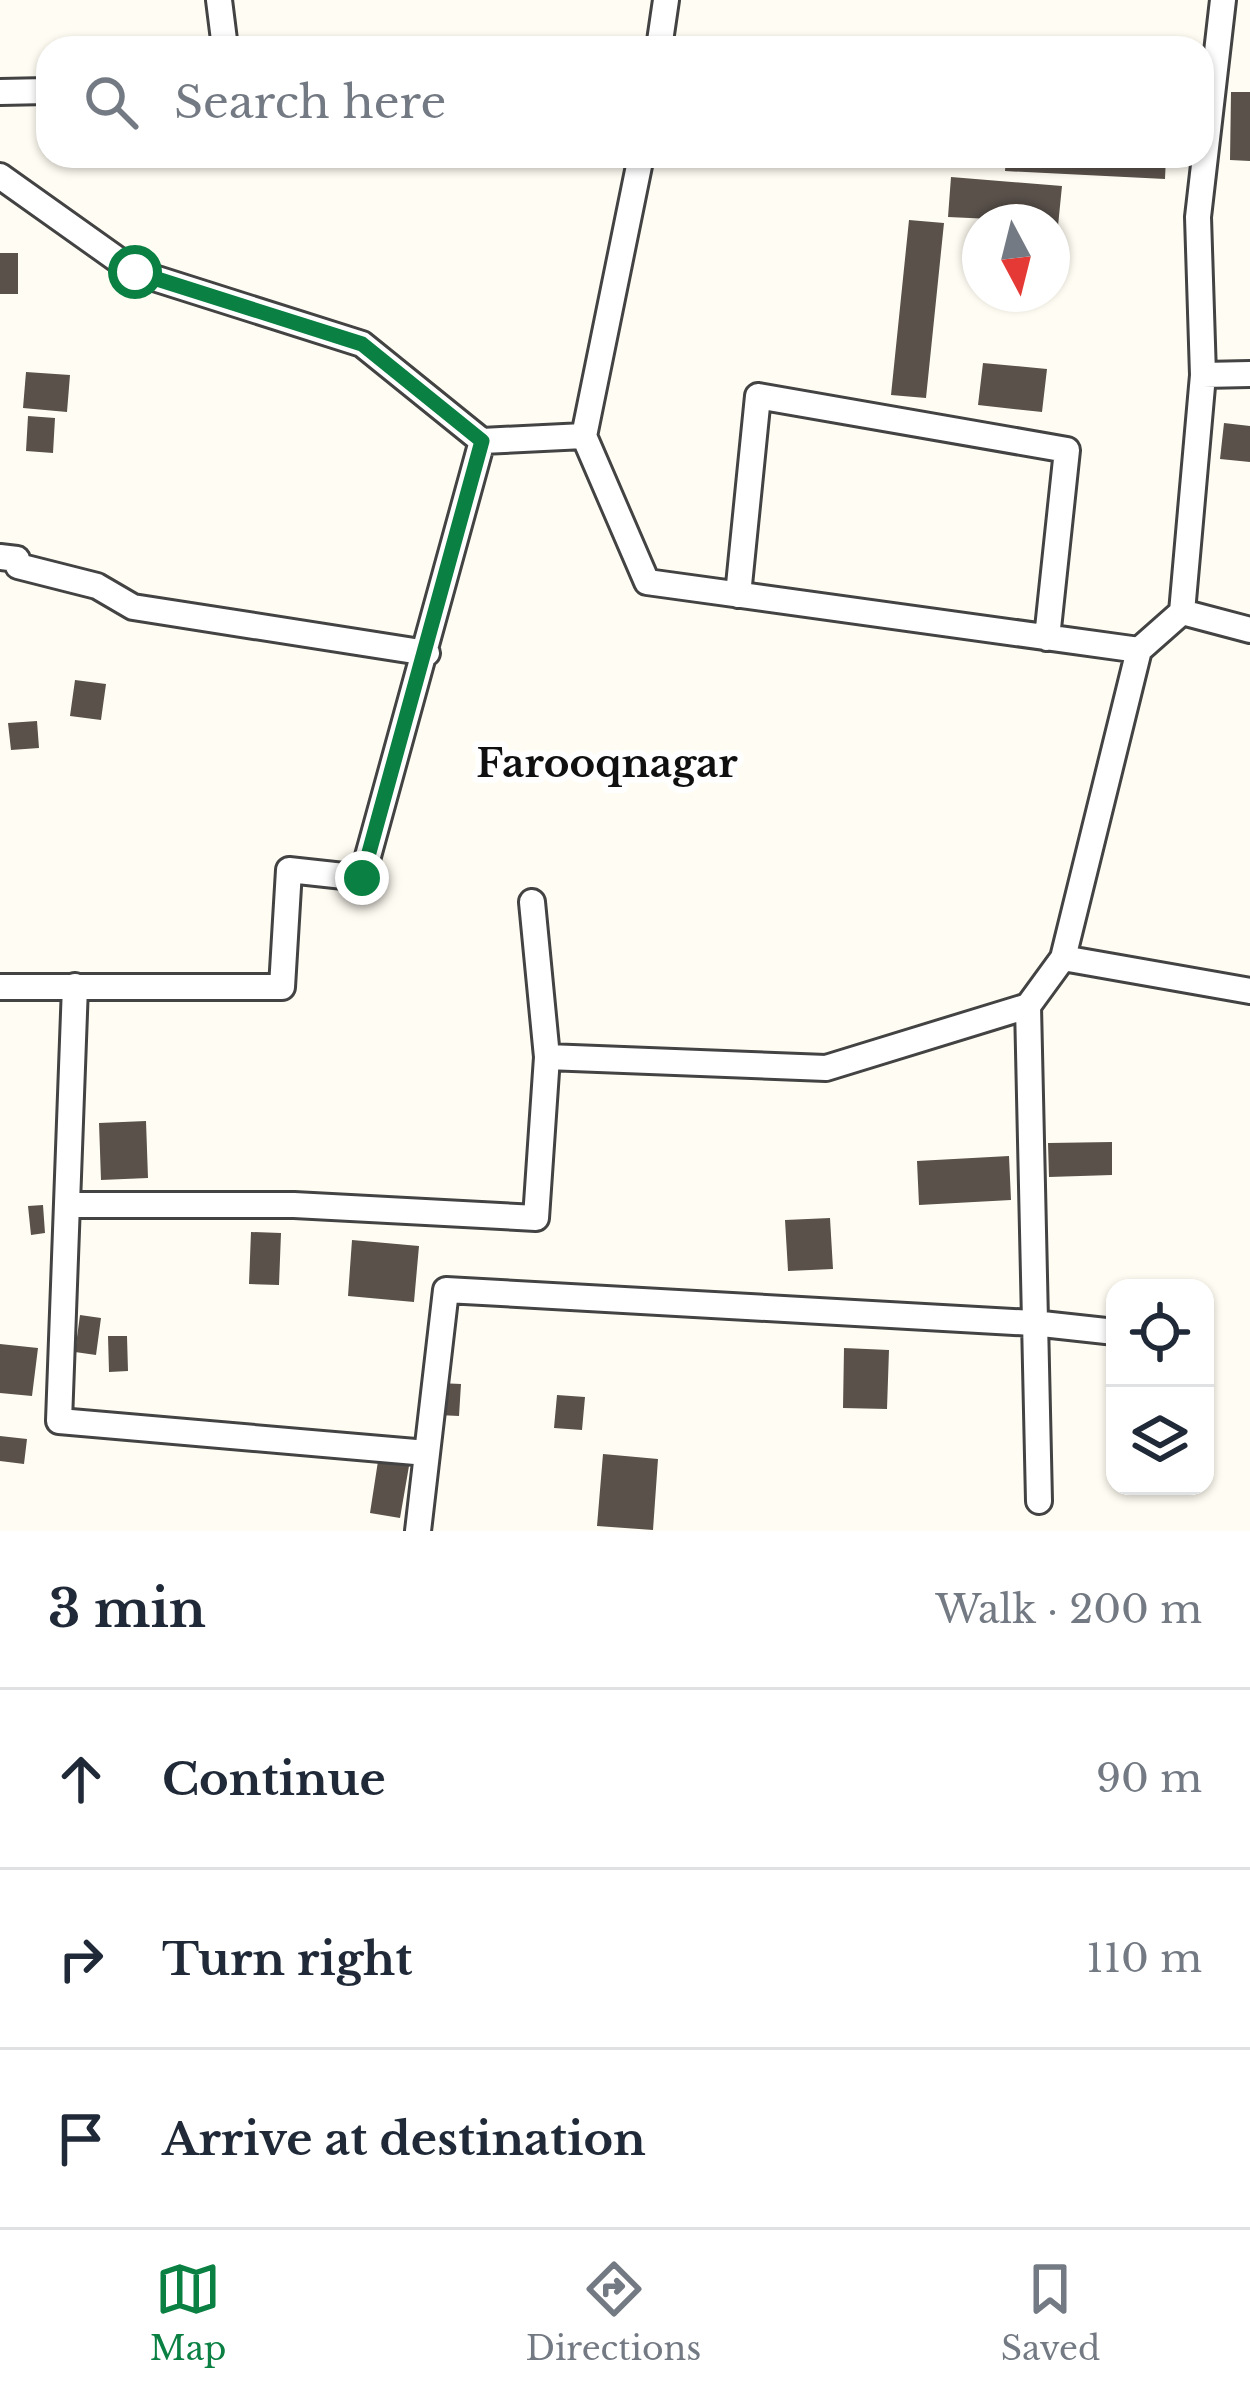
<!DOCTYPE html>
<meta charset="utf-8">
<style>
:root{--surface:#fff;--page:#f6f6f7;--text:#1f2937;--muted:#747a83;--line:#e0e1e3;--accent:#0b8043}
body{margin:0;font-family:"Libre Baskerville",serif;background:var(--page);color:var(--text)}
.controls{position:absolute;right:36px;bottom:36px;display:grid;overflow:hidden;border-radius:24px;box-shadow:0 3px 9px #0004}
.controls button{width:108px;height:108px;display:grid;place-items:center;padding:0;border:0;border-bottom:3px solid var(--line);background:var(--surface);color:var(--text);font:60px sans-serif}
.compass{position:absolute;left:962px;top:204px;width:108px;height:108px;border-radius:50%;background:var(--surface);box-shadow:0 3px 9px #0004;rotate:173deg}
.stop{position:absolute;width:36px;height:36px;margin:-27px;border:9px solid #0b8043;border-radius:50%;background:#fff}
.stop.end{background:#0b8043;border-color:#fff;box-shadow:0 3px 12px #0008}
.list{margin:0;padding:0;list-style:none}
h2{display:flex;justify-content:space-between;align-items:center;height:156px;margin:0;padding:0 48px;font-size:51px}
h2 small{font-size:39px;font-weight:400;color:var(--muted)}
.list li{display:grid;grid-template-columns:78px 1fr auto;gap:36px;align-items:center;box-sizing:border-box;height:180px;padding:0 48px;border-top:3px solid var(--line)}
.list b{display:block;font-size:45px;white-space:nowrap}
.list em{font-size:39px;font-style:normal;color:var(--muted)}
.icon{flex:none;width:66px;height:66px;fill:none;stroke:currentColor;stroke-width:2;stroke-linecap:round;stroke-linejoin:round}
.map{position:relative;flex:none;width:1250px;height:1531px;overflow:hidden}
.search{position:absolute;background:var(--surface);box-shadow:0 3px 9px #0004;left:36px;right:36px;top:36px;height:132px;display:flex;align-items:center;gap:30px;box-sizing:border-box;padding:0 42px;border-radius:36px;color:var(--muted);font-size:45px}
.sheet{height:696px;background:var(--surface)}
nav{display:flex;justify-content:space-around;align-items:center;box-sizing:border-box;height:168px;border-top:3px solid var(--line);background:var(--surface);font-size:33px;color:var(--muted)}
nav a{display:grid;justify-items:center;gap:6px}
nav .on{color:var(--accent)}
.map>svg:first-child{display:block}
.building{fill:#5a514b}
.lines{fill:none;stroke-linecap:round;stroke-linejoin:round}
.street-casing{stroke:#434343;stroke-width:30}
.street{stroke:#fff;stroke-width:24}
.route{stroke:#0b8043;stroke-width:15}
.labels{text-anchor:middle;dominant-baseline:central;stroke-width:12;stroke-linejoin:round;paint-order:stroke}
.quarter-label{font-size:39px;font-weight:bold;fill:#101010;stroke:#fff}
</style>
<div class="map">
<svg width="1250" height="1531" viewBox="0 0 1250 1531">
<rect width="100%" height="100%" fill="#fffdf3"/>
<path class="building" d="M 1231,92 L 1250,92 L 1250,161 L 1230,160 Z
M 1006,156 L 1166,156 L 1165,179 L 1005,171 Z
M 951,177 L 1062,186 L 1058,226 L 1052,226 L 1052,222 L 948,217 Z
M 909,220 L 944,223 L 926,398 L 891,395 Z
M 0,253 L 18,253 L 18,294 L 0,294 Z
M 983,363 L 1047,369 L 1042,412 L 978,405 Z
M 26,372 L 70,375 L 67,412 L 23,408 Z
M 28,416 L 55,418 L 53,453 L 26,451 Z
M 1224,423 L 1250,426 L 1250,462 L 1220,459 Z
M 75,680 L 106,684 L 101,720 L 70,716 Z
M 37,721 L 39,748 L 11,750 L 8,723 Z
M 146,1121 L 148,1178 L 101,1180 L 99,1123 Z
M 1112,1142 L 1112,1175 L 1049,1177 L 1048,1143 Z
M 1009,1156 L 1011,1200 L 919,1205 L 917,1161 Z
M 43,1205 L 45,1233 L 31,1235 L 28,1206 Z
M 830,1218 L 833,1269 L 788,1271 L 785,1220 Z
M 251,1232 L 281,1233 L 279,1285 L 249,1284 Z
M 352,1240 L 419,1246 L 414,1302 L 348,1296 Z
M 80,1315 L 101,1318 L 96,1355 L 75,1352 Z
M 108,1336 L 127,1336 L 128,1371 L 109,1372 Z
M 0,1344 L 38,1348 L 32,1396 L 0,1393 Z
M 844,1348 L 889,1350 L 887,1409 L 843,1408 Z
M 439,1383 L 461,1384 L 459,1416 L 438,1415 Z
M 557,1395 L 585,1397 L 582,1430 L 554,1428 Z
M 0,1436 L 27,1439 L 24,1464 L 0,1461 Z
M 603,1454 L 658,1459 L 653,1530 L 597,1526 Z
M 378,1461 L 409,1466 L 400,1518 L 370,1513 Z"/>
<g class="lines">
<g class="street-casing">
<path id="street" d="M 219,0 L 225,48
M 659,48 L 666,0
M 0,92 L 48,91
M 0,176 L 135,272 L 362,344 L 482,441
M 1203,375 L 1198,217 L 1223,0
M 584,436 L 647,582 L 1139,650 L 1182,612 L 1250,630
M 0,557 L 17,559 L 18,566 L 97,586 L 133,607 L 427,653
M 738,595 L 758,396 L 1067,450 L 1047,638
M 1182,612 L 1203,375 L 1250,374
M 532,902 L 547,1057 L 826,1068 L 1028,1006 L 1063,958 L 1139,650
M 1063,958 L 1250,991
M 75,986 L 59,1421 L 427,1453
M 0,987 L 282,987 L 289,870 L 362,878 L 482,441 L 584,436 L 641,156
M 1028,1006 L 1039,1501
M 69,1205 L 294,1205 L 536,1218 L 547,1057
M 418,1531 L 446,1290 L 1033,1323 L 1115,1332"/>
</g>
<use href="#street" class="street"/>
</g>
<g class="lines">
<path class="route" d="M 135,272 L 362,344 L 482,441 L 362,878"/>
</g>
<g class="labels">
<g class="quarter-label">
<text x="607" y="763">Farooqnagar</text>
</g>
</g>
</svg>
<div class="controls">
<button><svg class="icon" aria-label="locate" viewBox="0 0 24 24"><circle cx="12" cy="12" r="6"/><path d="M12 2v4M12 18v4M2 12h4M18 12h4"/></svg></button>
<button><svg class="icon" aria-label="layers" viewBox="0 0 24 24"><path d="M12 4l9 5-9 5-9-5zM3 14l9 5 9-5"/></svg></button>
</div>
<svg class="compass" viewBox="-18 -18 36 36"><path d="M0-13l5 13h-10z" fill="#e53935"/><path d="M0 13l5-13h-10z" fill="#747a83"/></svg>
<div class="stop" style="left:135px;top:272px"></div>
<div class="stop end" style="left:362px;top:878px"></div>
<div class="search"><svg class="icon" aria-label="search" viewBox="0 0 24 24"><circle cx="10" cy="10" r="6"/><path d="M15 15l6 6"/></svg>Search here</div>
</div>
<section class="sheet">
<h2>3 min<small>Walk · 200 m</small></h2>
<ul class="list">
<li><svg class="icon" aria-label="ahead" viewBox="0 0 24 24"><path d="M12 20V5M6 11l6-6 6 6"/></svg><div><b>Continue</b></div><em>90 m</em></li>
<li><svg class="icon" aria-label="right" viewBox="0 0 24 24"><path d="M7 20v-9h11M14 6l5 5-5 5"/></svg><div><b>Turn right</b></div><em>110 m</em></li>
<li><svg class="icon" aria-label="arrive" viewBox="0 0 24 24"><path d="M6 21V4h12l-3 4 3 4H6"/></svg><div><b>Arrive at destination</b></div></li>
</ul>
</section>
<nav>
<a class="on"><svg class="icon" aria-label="map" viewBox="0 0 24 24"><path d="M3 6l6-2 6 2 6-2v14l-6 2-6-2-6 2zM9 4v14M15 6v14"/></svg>Map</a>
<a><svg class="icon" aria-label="directions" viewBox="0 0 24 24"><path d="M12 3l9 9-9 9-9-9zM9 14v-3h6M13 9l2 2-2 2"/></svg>Directions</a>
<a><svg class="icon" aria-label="saved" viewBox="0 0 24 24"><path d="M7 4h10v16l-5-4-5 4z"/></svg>Saved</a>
</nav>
